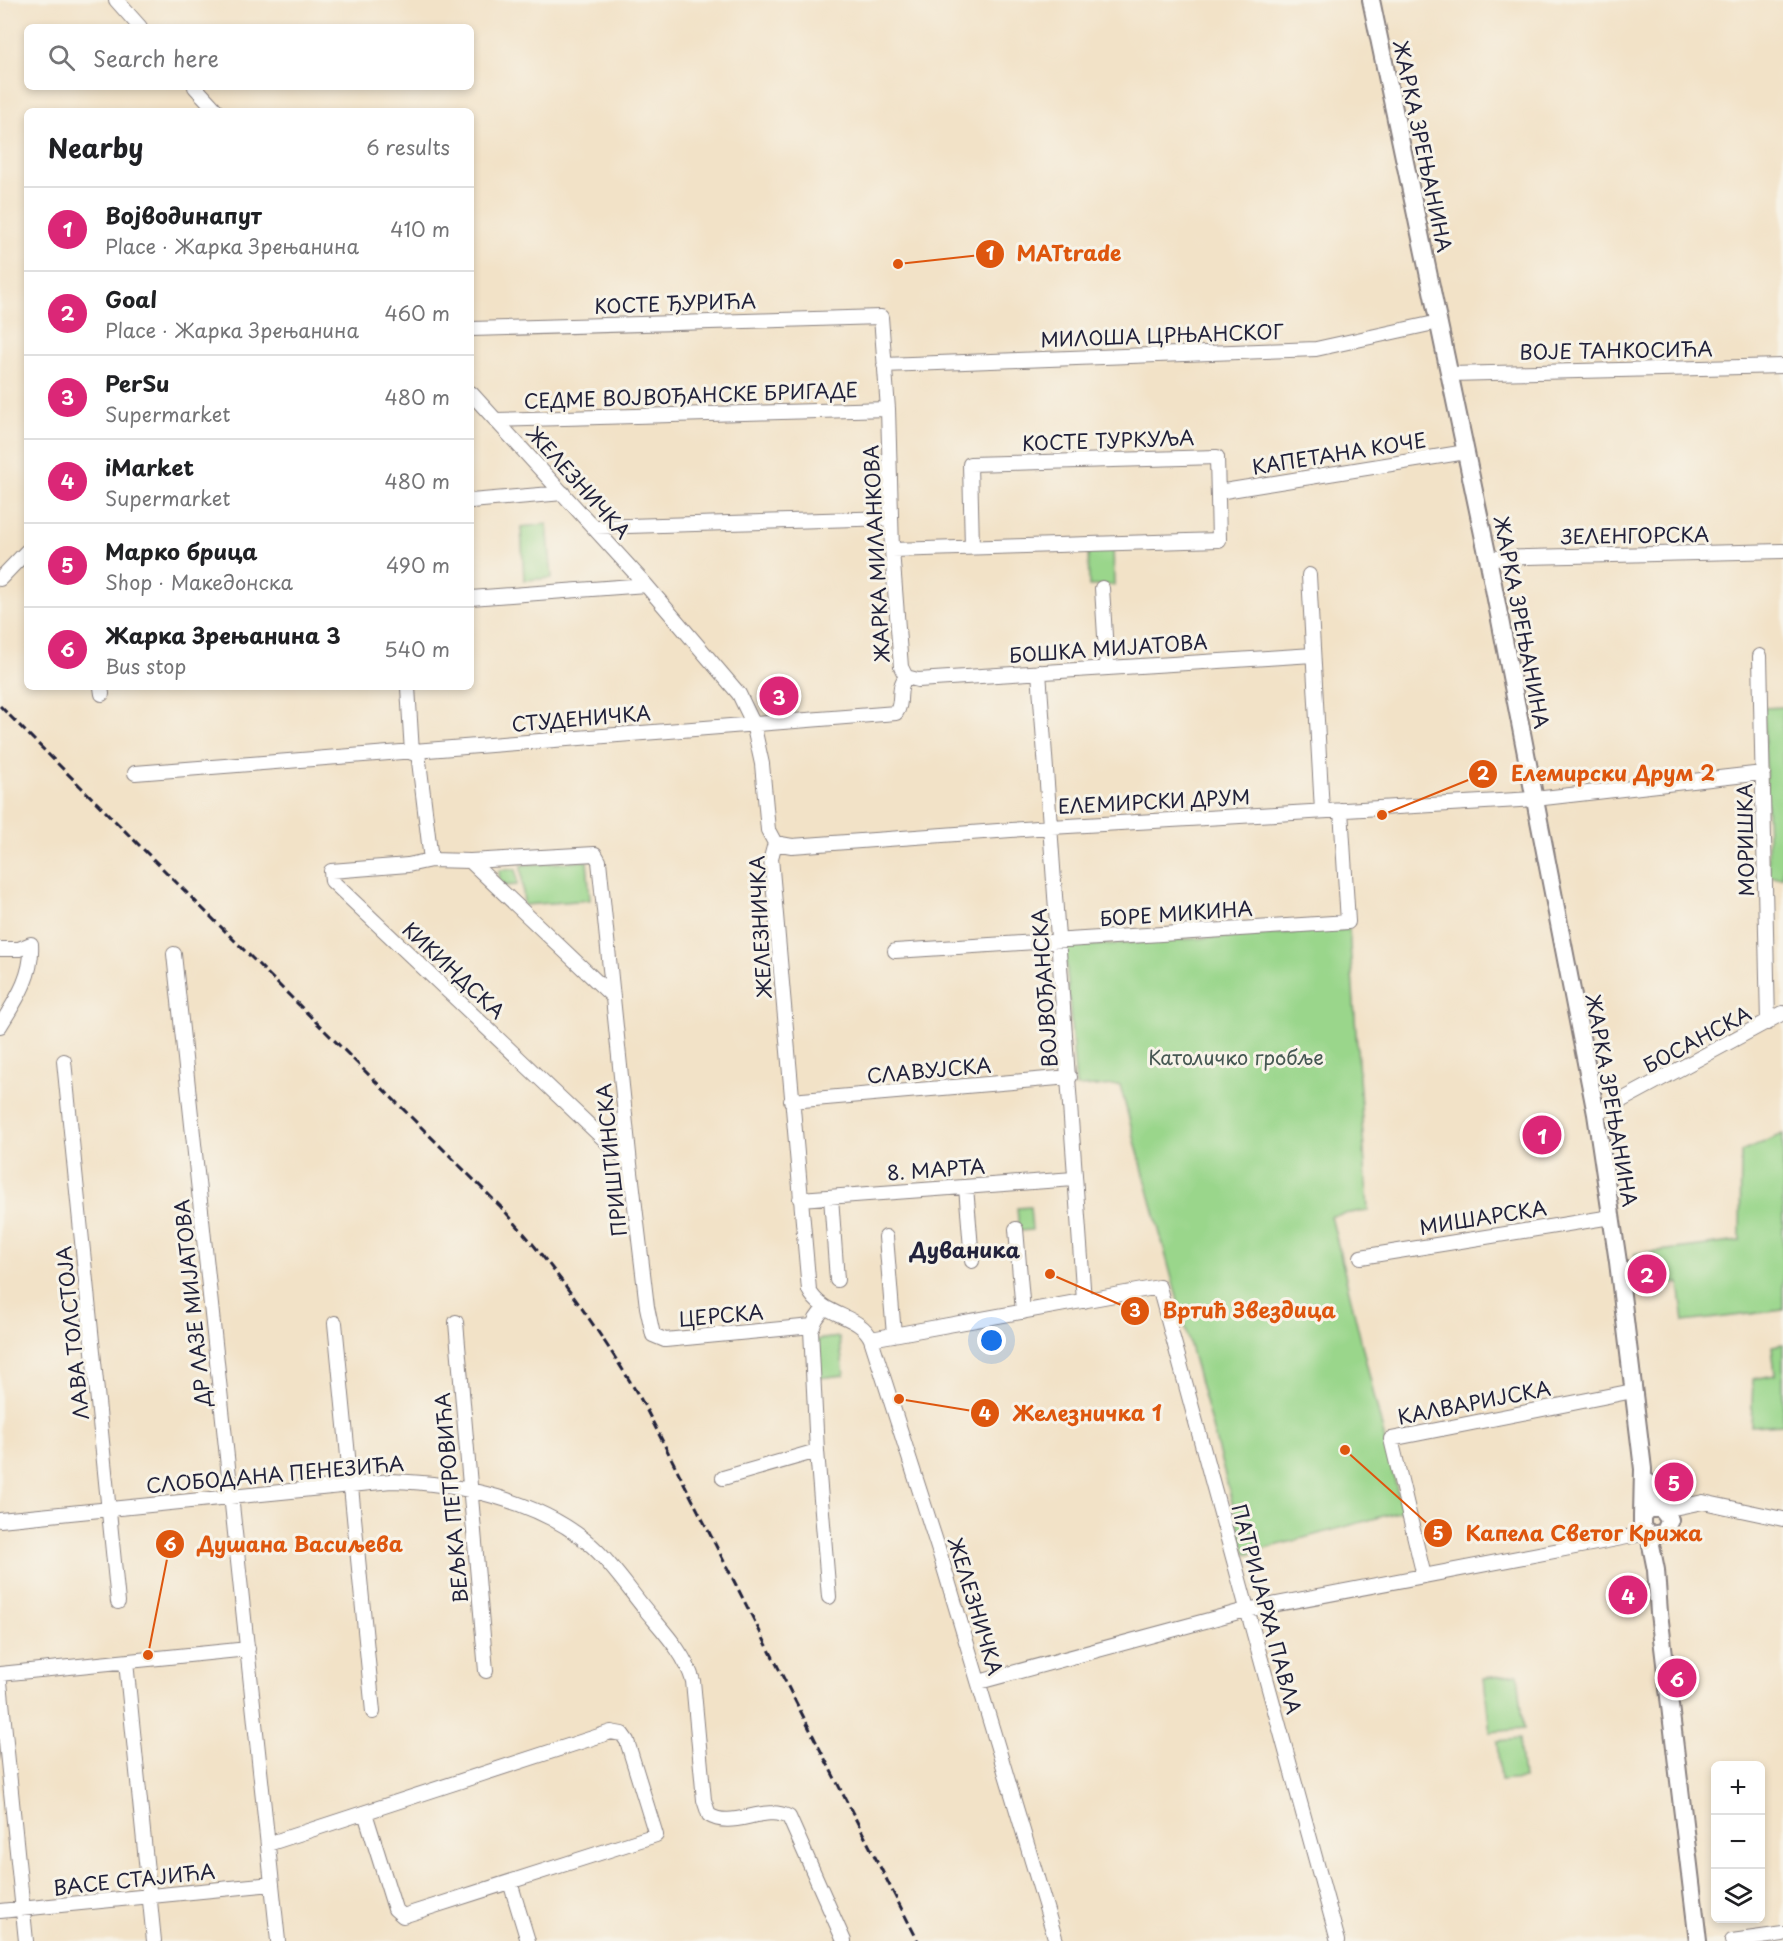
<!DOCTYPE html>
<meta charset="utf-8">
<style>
:root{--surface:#fff;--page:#f2f2f2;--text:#202124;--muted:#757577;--line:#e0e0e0;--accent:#db2777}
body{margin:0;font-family:"Playpen Sans",sans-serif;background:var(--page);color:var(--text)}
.controls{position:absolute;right:18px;bottom:18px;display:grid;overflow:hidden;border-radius:9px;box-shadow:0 3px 9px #0003}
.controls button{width:54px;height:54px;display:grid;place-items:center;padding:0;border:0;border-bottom:2px solid var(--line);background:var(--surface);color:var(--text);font:30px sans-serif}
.you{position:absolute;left:992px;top:1341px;width:21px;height:21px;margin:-15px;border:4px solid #fff;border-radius:50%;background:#1a73e8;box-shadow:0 0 0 9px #1a73e833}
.badge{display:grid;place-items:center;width:39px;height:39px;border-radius:50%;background:var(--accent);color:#fff;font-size:20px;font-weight:700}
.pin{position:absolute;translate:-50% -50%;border:3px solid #fff;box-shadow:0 2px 6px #0006}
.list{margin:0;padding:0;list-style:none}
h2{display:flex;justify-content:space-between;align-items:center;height:78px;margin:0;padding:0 24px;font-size:26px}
h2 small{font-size:20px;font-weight:400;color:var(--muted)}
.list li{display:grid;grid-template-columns:39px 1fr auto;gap:18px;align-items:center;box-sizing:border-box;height:84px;padding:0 24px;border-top:2px solid var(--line)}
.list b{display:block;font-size:22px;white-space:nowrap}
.list p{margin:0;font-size:20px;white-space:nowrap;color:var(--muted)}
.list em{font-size:20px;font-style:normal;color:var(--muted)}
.icon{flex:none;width:33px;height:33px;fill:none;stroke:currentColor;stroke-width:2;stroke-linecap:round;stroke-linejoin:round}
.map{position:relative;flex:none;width:1783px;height:1941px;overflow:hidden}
.search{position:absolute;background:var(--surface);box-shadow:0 3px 9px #0003;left:24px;top:24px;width:450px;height:66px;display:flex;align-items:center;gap:15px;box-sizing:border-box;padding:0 21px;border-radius:9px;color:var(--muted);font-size:22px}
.panel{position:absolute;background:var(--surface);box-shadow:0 3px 9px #0003;left:24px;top:108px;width:450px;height:582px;border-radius:9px}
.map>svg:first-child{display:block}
.green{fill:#9ad68b;stroke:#5e7c63;stroke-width:1.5}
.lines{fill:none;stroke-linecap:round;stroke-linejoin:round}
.minor-casing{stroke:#8a8281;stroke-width:16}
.major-casing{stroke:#8a8281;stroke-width:20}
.minor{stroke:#fff;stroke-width:14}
.major{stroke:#fff;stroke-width:16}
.rail{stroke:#22223b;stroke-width:3;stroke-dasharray:9 4.5;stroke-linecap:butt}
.labels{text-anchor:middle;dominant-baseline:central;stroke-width:6;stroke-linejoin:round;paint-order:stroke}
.street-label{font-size:20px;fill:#22223b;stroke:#f7f3e8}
.park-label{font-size:20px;fill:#465853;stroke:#f7f3e8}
.neighbourhood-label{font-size:21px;font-weight:bold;fill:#22223b;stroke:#f7f3e8}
.leader{fill:none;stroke:#de560e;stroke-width:2}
.callout-dot{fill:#de560e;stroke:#f7f3e8;stroke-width:2}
.mark-label{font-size:18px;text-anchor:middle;font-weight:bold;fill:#fff}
.callout-label{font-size:21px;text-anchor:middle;font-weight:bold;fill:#de560e;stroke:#f7f3e8;stroke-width:6;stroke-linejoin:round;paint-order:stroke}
</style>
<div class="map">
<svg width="1783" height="1941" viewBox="0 0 1783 1941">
<rect width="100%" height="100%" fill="#f7f3e8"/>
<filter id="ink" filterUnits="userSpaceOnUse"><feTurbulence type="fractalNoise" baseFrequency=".0167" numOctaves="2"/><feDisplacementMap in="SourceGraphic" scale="12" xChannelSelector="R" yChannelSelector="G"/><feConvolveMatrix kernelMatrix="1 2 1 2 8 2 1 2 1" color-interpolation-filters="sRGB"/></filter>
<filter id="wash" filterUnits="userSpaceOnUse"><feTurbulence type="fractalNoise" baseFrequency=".008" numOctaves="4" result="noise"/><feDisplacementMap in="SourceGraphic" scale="24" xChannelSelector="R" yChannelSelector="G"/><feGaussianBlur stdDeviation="1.35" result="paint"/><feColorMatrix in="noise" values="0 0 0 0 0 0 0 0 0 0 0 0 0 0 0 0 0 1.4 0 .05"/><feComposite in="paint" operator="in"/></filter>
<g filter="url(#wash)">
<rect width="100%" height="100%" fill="#f2e2c7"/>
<path class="green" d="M 547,524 L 552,578 L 524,580 L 521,527 Z
M 1113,543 L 1114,585 L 1089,586 L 1088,544 Z
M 1783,707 L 1783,877 L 1769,877 L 1764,708 Z
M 587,861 L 590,900 L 524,905 L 521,865 Z
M 516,869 L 517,885 L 500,886 L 499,870 Z
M 1349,929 L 1368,1210 L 1331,1216 L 1402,1511 L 1246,1554 L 1120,1085 L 1076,1087 L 1065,947 Z
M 1783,1134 L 1783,1310 L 1684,1322 L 1679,1283 L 1639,1287 L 1635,1254 L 1740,1241 L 1741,1152 Z
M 1030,1207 L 1032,1230 L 1019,1231 L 1017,1208 Z
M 839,1337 L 844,1375 L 819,1378 L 815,1340 Z
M 1783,1344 L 1783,1424 L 1751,1426 L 1753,1379 L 1775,1375 L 1772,1346 Z
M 1518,1674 L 1524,1729 L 1490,1732 L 1484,1678 Z
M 1519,1739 L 1523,1779 L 1500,1781 L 1497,1741 Z"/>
</g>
<g filter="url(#ink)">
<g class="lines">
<g class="minor-casing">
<path id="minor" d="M 116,0 L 140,27
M 195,87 L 217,111
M 471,329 L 881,317 L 888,409 L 892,550 L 901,667 L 906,677
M 884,365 L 1316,349 L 1439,322
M 1450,374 L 1783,366
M 471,393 L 646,585 L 739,694 L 753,723 L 762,764 L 768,830 L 775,843
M 496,420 L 888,409
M 1218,492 L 1466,452
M 471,501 L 563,493
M 594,527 L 891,518
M 892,550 L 1219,540 L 1217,457 L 970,464 L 972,547
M 1488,558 L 1783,551
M 1309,575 L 1322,811
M 0,579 L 27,551
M 1102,588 L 1107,668
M 471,598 L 646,585
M 1760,656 L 1768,1023
M 1039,672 L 1084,1301
M 906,677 L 918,680 L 1313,655
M 101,687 L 102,694
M 408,687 L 412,753
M 418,753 L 431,860
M 135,773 L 896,713 C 904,702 896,688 906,677
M 775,843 L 771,858 L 809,1290 C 822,1317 860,1314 871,1339 L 939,1551 L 1056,1941
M 775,843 L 792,846 L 1051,827 L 1535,799 L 1763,773
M 470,861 L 613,997
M 0,949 L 19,949 L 31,944 C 33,976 16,1000 0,1026
M 895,951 L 1348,922 L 1341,810
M 174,954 L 278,1941
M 64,1061 L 118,1602
M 791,1101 L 1070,1077
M 1596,1114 L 1783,1013
M 630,1164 L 332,881 L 331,871 L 408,865 L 431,860 L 470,861 L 595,854 L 599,861 L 630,1164 L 647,1307 L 653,1335 L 665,1340 L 812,1326
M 966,1187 L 972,1261
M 831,1197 L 837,1280
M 800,1199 L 1074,1179
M 1016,1229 L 1023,1312
M 886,1237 L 894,1335
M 1361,1257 L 1611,1217
M 824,1308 L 816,1319 L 811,1330 L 817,1451 L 829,1597
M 456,1322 L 486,1671
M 335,1323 L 373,1712
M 871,1339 L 1159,1287 L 1338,1941
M 723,1478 L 817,1451
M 1664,1510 L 1703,1502 L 1783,1519
M 0,1520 L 391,1481 C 458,1483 540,1500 592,1546 C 612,1564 628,1588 645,1609 C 663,1631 685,1653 693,1681 L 704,1800 L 709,1815 C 732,1830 764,1804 789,1817 L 844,1941
M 1424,1576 L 1391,1439 L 1633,1391
M 126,1662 L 154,1941
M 0,1674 L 248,1649
M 0,1682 L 26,1941
M 979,1682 L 1246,1610 L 1648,1533
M 268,1844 L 611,1732 L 622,1734 L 627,1741 L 656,1835 L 403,1916 L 395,1909 L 365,1813
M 510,1882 L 528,1941
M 0,1911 L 272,1884
M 1732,1941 L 1783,1934"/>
</g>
<g class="major-casing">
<path id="major" d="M 1371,0 L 1488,558 L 1596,1114 L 1618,1262 L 1643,1469 L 1642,1516
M 1648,1482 L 1656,1502 L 1670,1520 L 1664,1533 L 1649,1535 L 1642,1527 L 1642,1516 L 1648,1509 L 1661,1509
M 1649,1535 L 1656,1570 L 1659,1613 L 1698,1941"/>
</g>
<use href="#minor" class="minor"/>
<use href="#major" class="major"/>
<path class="rail" d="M 0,706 L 500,1206 C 555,1267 601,1332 643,1403 L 918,1941"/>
</g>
</g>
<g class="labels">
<g class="street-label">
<text transform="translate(1423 146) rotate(78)">ЖАРКА ЗРЕЊАНИНА</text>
<text transform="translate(675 303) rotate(-2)">КОСТЕ ЂУРИЋА</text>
<text transform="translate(1162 335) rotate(-2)">МИЛОША ЦРЊАНСКОГ</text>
<text transform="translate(1616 350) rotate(-1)">ВОЈЕ ТАНКОСИЋА</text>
<text transform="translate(691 395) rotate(-2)">СЕДМЕ ВОЈВОЂАНСКЕ БРИГАДЕ</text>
<text transform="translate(1108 440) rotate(-2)">КОСТЕ ТУРКУЉА</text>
<text transform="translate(1339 453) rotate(-9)">КАПЕТАНА КОЧЕ</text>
<text transform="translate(579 482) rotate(48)">ЖЕЛЕЗНИЧКА</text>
<text transform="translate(1635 535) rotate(-1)">ЗЕЛЕНГОРСКА</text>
<text transform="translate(876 554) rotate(-93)">ЖАРКА МИЛАНКОВА</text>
<text transform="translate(1522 622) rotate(79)">ЖАРКА ЗРЕЊАНИНА</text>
<text transform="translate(1108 648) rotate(-4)">БОШКА МИЈАТОВА</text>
<text transform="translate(581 718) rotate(-5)">СТУДЕНИЧКА</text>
<text transform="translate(1154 801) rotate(-3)">ЕЛЕМИРСКИ ДРУМ</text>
<text transform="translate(1745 840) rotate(-91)">МОРИШКА</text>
<text transform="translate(1176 913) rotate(-4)">БОРЕ МИКИНА</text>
<text transform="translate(760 927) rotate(-93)">ЖЕЛЕЗНИЧКА</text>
<text transform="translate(454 970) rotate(43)">КИКИНДСКА</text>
<text transform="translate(1044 988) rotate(-94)">ВОЈВОЂАНСКА</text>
<text transform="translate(1697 1039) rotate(-28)">БОСАНСКА</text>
<text transform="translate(929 1070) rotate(-5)">СЛАВУЈСКА</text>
<text transform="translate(1612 1100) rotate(80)">ЖАРКА ЗРЕЊАНИНА</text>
<text transform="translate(611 1160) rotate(-96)">ПРИШТИНСКА</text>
<text transform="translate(936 1169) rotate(-4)">8. МАРТА</text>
<text transform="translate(1483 1217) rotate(-9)">МИШАРСКА</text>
<text transform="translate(192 1303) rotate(-96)">ДР ЛАЗЕ МИЈАТОВА</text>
<text transform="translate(721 1315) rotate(-5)">ЦЕРСКА</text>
<text transform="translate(72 1333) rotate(-96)">ЛАВА ТОЛСТОЈА</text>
<text transform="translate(1474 1402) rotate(-11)">КАЛВАРИЈСКА</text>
<text transform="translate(275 1474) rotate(-5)">СЛОБОДАНА ПЕНЕЗИЋА</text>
<text transform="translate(451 1498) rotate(-95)">ВЕЉКА ПЕТРОВИЋА</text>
<text transform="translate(976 1606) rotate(73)">ЖЕЛЕЗНИЧКА</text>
<text transform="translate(1267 1609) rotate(75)">ПАТРИЈАРХА ПАВЛА</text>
<text transform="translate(134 1879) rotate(-6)">ВАСЕ СТАЈИЋА</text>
</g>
<g class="park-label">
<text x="1236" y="1057">Католичко гробље</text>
</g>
<g class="neighbourhood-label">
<text x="965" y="1249">Дуваника</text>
</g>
</g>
<path class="leader" d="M898 264L990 254M1382 815L1483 774M1050 1274L1135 1311M899 1399L985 1413M1345 1450L1438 1533M148 1655L170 1544"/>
<g class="callout-dot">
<circle cx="898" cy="264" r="6"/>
<circle cx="1382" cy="815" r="6"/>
<circle cx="1050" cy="1274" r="6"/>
<circle cx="899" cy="1399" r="6"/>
<circle cx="1345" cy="1450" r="6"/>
<circle cx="148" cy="1655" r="6"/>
<circle cx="990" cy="254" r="15"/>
<circle cx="1483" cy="774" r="15"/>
<circle cx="1135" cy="1311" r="15"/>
<circle cx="985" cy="1413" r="15"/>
<circle cx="1438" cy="1533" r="15"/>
<circle cx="170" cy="1544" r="15"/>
</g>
<g class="mark-label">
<text x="990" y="260">1</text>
<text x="1483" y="780">2</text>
<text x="1135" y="1317">3</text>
<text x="985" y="1420">4</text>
<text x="1438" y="1540">5</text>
<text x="170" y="1551">6</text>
</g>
<g class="callout-label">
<text x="1069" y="261">MATtrade</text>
<text x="1613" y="781">Елемирски Друм 2</text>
<text x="1249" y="1318">Вртић Звездица</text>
<text x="1087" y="1421">Железничка 1</text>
<text x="1584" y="1541">Капела Светог Крижа</text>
<text x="300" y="1552">Душана Васиљева</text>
</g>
</svg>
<div class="controls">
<button>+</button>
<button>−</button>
<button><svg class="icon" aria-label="layers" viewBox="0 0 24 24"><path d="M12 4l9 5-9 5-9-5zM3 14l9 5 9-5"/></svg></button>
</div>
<div class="you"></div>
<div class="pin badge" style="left:1542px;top:1135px">1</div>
<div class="pin badge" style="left:1647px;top:1274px">2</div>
<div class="pin badge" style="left:779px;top:696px">3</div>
<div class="pin badge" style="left:1628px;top:1595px">4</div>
<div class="pin badge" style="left:1674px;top:1482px">5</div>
<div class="pin badge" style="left:1677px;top:1678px">6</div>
<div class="search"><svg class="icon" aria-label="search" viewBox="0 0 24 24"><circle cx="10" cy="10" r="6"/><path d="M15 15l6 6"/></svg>Search here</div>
<section class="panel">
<h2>Nearby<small>6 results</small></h2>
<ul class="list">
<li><span class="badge">1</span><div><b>Војводинапут</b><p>Place · Жарка Зрењанина</p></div><em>410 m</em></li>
<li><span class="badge">2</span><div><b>Goal</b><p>Place · Жарка Зрењанина</p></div><em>460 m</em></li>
<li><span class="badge">3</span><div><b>PerSu</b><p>Supermarket</p></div><em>480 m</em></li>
<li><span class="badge">4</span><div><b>iMarket</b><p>Supermarket</p></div><em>480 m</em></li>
<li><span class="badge">5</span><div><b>Марко брица</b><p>Shop · Македонска</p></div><em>490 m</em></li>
<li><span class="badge">6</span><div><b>Жарка Зрењанина 3</b><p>Bus stop</p></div><em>540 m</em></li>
</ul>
</section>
</div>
